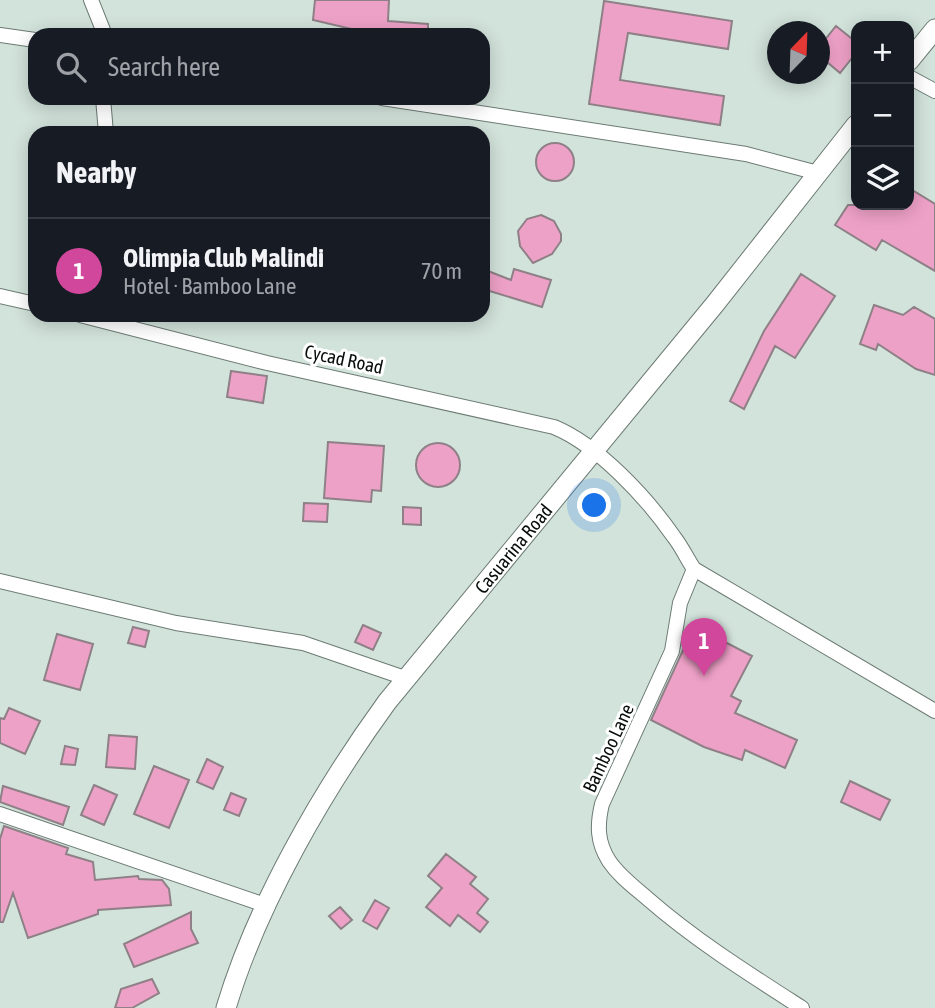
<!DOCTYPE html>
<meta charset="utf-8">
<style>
:root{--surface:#171b24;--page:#242831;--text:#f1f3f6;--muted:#9ea1a6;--line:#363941;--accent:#0f766e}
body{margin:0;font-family:"Asap Condensed",sans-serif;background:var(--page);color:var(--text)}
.controls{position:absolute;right:21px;top:21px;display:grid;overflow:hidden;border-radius:14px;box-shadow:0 4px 18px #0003}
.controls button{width:63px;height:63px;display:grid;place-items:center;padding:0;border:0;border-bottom:2px solid var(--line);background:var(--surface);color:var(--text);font:35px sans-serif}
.compass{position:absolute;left:767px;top:21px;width:63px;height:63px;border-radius:50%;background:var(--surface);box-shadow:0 4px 18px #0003;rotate:23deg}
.you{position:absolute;left:595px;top:506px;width:24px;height:24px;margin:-18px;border:5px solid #fff;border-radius:50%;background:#1a73e8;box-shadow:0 0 0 10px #1a73e833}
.badge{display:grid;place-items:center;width:46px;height:46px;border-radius:50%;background:var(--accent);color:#fff;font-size:23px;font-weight:700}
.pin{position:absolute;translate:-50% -58px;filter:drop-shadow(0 2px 4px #0008)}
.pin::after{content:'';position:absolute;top:37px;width:24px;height:21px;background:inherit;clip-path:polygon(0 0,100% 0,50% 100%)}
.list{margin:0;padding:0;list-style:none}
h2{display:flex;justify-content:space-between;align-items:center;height:91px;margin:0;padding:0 28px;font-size:30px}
h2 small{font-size:23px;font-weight:400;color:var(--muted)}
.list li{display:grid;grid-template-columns:46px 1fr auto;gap:21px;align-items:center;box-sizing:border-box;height:105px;padding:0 28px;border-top:2px solid var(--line)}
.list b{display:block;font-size:26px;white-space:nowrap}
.list p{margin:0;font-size:23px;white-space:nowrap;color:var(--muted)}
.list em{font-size:23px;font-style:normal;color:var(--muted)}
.icon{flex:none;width:38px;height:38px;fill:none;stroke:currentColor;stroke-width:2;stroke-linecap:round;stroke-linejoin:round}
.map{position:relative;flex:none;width:935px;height:1008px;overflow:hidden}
.search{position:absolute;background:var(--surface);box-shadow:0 4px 18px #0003;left:28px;top:28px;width:462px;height:77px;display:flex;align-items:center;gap:18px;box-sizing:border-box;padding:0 24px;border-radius:21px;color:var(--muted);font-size:26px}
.panel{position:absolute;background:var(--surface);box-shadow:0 4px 18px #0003;left:28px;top:126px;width:462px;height:196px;border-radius:21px}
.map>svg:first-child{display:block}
.building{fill:#eea1c7;stroke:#8e8086;stroke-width:2}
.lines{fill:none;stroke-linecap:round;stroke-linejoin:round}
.street-casing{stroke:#6c7b74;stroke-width:16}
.secondary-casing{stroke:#6c7b74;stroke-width:21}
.street{stroke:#fff;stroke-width:14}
.secondary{stroke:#fff;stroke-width:19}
.labels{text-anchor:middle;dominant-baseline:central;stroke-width:6;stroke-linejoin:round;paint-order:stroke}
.street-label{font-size:19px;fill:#070d0a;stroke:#fff}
</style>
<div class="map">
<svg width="935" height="1008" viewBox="0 0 935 1008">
<rect width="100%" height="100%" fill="#d2e3db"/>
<path class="building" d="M 315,0 L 389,0 L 388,21 L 428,24 L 428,35 L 355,35 L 356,30 L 313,20 Z
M 604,1 L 732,21 L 728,49 L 628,33 L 620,80 L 724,96 L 720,125 L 589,104 Z
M 836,26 L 856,42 L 856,53 L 840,73 L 820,56 L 820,46 Z
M536 162a19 19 0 1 1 38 0a19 19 0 1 1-38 0Z
M 909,188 L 935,204 L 935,271 L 882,240 L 876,250 L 835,225 L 848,205 L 909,205 Z
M 541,215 L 554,221 L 561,234 L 561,241 L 552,254 L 533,263 L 520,246 L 518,231 L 527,219 Z
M 483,269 L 511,280 L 514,269 L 551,280 L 542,307 L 483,289 Z
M 801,274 L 835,296 L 795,358 L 775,346 L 744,409 L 730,401 L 764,331 Z
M 874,305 L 903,315 L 914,307 L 935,319 L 935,375 L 916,369 L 878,344 L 876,350 L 860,344 Z
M 231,371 L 267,376 L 263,403 L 227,397 Z
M 328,442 L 384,446 L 381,491 L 372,490 L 371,502 L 324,498 Z
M416 465a22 22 0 1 1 44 0a22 22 0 1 1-44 0Z
M 304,503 L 328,504 L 327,522 L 303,521 Z
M 403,507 L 421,508 L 421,525 L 403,524 Z
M 363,625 L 381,633 L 373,650 L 355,642 Z
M 694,626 L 752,656 L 731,696 L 741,701 L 735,713 L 797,740 L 785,768 L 745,750 L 742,760 L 704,747 L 651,720 Z
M 133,627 L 149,631 L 145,647 L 128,643 Z
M 57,634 L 93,644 L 80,690 L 44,680 Z
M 9,708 L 40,721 L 25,754 L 0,743 L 0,718 L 4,719 Z
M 109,735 L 137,737 L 135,769 L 106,767 Z
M 65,746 L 78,749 L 75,765 L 61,764 Z
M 207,759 L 223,767 L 213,789 L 197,782 Z
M 154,766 L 189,780 L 169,828 L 134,814 Z
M 850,781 L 890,800 L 880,820 L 841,802 Z
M 94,785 L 117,795 L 104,825 L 81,815 Z
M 3,786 L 69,807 L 63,825 L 0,802 Z
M 231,793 L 246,799 L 239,816 L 224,810 Z
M 4,826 L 68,848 L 66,854 L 93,862 L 95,880 L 138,876 L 139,879 L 162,880 L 169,889 L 171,905 L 98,910 L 98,914 L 28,938 L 13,893 L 3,922 L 0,922 L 0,839 Z
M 446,854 L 476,877 L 470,884 L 488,899 L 477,913 L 488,922 L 480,932 L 458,915 L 450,926 L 426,907 L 442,888 L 428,876 Z
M 375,900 L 389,908 L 377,929 L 363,921 Z
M 340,907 L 352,920 L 341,929 L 329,916 Z
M 191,912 L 191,929 L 198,943 L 134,967 L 124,944 Z
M 152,979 L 159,993 L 132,1008 L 115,1008 L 121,989 Z"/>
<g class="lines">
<g class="street-casing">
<path id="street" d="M 91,0 L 105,35
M 0,35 L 35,40
M 909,77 L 935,91
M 103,98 L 106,133
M 382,98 L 746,154 L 818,173
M 0,296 L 35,304
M 80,315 L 267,363 L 554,427 C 598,445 647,498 674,537 C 682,547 687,559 694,569 L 680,603 L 672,651 L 602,804 C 597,825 597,842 609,861 C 619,876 634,887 648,899 C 695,940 749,974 802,1008
M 694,569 L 935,711
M 0,581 L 176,623 L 303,643 L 408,679
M 0,814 L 268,906"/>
</g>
<g class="secondary-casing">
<g id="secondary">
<path d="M 909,61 L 935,29"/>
<path id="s1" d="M 226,1008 C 257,904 323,790 387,702 L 715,304 L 856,125"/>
</g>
</g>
<use href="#street" class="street"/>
<use href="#secondary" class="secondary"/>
</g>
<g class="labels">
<g class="street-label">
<text transform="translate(344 359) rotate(12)">Cycad Road</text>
<text stroke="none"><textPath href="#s1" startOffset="546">Casuarina Road</textPath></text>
<text transform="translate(608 748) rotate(-65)">Bamboo Lane</text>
</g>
</g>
</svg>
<div class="controls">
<button>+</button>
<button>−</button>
<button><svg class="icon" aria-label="layers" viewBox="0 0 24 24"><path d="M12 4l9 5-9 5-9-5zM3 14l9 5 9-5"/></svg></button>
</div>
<svg class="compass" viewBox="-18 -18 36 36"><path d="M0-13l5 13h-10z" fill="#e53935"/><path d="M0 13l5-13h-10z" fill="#9ea1a6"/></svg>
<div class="you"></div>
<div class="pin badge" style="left:704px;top:676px;background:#d1479c">1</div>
<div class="search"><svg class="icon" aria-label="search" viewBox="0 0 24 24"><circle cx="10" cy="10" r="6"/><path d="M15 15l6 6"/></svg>Search here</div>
<section class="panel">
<h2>Nearby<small></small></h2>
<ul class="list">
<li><span class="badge" style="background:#d1479c">1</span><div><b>Olimpia Club Malindi</b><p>Hotel · Bamboo Lane</p></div><em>70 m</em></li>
</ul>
</section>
</div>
